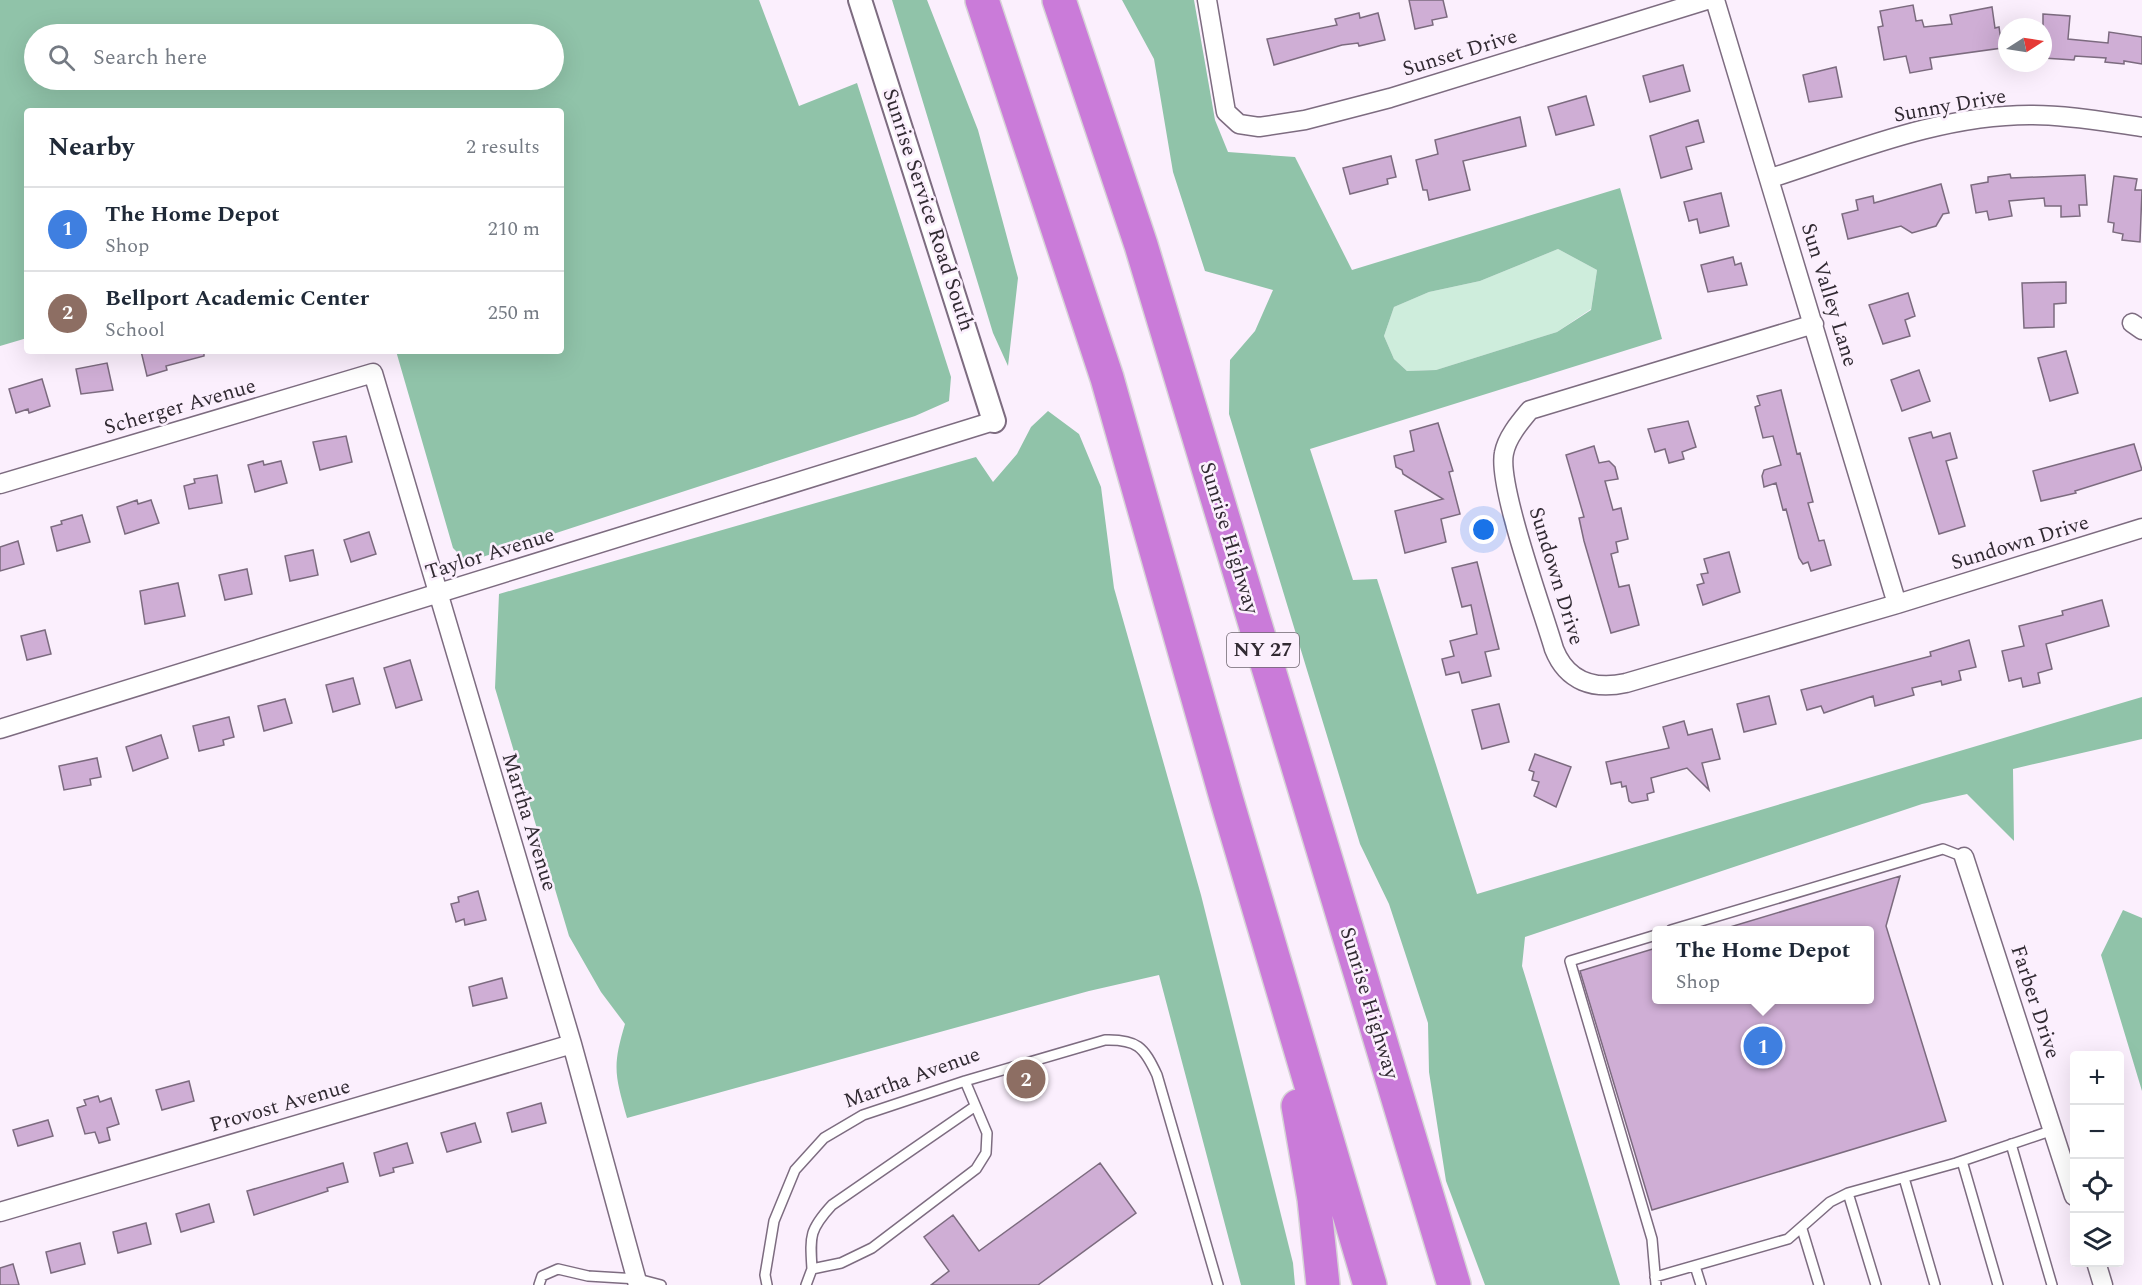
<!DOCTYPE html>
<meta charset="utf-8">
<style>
:root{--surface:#fff;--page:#f6f6f7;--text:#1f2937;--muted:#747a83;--line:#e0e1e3;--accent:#d93025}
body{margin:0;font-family:Spectral,serif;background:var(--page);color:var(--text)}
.controls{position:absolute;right:18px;bottom:18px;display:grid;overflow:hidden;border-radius:6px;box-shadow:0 6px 24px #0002}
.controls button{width:54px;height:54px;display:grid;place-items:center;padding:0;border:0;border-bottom:2px solid var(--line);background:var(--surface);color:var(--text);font:30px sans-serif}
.compass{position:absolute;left:1998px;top:18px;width:54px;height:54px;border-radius:50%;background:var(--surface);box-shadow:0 6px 24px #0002;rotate:78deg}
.you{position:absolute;left:1484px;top:530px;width:21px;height:21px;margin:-15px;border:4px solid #fff;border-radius:50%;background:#1a73e8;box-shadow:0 0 0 9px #1a73e833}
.badge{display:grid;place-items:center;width:39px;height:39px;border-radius:50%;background:var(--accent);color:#fff;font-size:20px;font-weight:700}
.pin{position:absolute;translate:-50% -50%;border:3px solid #fff;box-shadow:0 2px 6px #0006}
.popup{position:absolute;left:1652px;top:926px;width:222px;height:78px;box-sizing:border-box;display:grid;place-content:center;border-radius:6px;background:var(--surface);filter:drop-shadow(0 2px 4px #0005);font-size:20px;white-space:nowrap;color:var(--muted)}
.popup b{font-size:22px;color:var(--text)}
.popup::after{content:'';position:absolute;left:50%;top:100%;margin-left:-12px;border:12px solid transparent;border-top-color:var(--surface)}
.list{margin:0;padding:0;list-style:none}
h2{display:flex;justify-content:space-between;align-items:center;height:78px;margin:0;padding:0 24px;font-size:26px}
h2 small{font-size:20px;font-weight:400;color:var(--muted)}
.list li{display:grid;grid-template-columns:39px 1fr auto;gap:18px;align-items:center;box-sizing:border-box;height:84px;padding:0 24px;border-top:2px solid var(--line)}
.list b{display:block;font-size:22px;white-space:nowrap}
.list p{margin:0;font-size:20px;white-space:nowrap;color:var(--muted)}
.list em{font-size:20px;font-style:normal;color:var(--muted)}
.icon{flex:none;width:33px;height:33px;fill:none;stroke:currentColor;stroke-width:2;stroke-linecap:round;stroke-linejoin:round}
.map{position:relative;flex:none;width:2142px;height:1285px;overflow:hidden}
.search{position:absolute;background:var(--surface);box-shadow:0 6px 24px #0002;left:24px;top:24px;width:540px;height:66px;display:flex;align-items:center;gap:15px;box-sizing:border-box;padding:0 21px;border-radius:33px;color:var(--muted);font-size:22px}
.panel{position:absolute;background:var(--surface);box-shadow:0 6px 24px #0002;left:24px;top:108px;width:540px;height:246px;border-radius:6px}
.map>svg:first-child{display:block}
.green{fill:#ceeddc}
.forest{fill:#90c3a9;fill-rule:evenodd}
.building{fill:#cfaed5;stroke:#7c6b7f;stroke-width:1.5}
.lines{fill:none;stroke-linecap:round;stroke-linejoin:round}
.service-casing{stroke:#7d6c80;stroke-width:12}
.minor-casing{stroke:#7d6c80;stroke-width:21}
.tertiary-casing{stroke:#7d6c80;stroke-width:26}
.motorway-casing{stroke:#d6d4d6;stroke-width:36}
.service{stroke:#fff;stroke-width:9}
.minor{stroke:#fff;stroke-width:18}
.tertiary{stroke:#fff;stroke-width:22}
.motorway{stroke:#ca7bd9;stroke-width:33}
.labels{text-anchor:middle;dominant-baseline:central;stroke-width:5;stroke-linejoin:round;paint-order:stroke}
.shield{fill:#fbeffd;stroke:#6e656f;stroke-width:1.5}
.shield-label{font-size:20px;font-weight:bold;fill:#312a32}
.street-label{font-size:21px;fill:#312a32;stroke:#fbeffd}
</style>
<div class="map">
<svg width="2142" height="1285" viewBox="0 0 2142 1285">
<rect width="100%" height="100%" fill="#fbeffd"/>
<path class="green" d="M 1558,249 L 1597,270 L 1591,309 L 1557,332 L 1436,370 L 1407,371 L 1394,359 L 1384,336 L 1394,307 L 1429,292 L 1480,281 Z"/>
<path class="forest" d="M 0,0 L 759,0 L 799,106 L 857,83 L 951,377 L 949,401 L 915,416 L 467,562 L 453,548 L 396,351 L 561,351 L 561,111 L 27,111 L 27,338 L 0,346 ZM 34,34 L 554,34 L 554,80 L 34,80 Z
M 892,0 L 927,0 L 978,130 L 1018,278 L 1008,366 L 993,333 Z
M 1122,0 L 1194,0 L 1215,120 L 1228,152 L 1295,157 L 1352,270 L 1620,188 L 1662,339 L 1310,449 L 1353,580 L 1377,579 L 1477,894 L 2142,697 L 2142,739 L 2013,769 L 2014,841 L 1967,794 L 1922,804 L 1525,937 L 1522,966 L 1620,1285 L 1485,1285 L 1446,1181 L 1429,1072 L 1428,1023 L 1389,904 L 1360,844 L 1229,414 L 1230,360 L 1255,331 L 1273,290 L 1205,271 L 1173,172 L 1154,59 ZM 1558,249 L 1597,270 L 1591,310 L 1557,332 L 1436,370 L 1407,371 L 1394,359 L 1384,336 L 1394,307 L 1429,292 L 1480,281 Z
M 1048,411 L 1079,434 L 1101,487 L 1114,588 L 1201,895 L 1293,1263 L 1295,1285 L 1241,1285 L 1159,975 L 1089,991 L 627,1118 C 615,1075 612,1067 625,1024 L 601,992 L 569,936 L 495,688 L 499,594 L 976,457 L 993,482 L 1017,454 L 1031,427 Z
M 2123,910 L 2142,918 L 2142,1091 L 2101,955 Z"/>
<path class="building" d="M 1409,0 L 1443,0 L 1447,17 L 1432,20 L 1433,25 L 1415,29 Z
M 1913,5 L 1916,21 L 1922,20 L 1924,27 L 1952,24 L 1950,15 L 1992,7 L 1995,28 L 1999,27 L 2002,48 L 1930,58 L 1932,69 L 1910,73 L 1906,56 L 1884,60 L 1878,27 L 1883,26 L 1880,11 Z
M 1359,13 L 1360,18 L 1378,13 L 1385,40 L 1359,46 L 1358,43 L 1342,45 L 1274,65 L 1267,39 L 1337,25 L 1335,19 Z
M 2043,14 L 2070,16 L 2068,39 L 2108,43 L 2109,32 L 2142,37 L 2142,64 L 2124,61 L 2124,64 L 2105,62 L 2106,58 L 2075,56 L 2074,60 L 2043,58 Z
M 1683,65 L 1690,91 L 1650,102 L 1643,76 Z
M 1836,67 L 1842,97 L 1809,102 L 1803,75 Z
M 1586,96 L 1594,125 L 1556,135 L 1548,107 Z
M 1520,117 L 1526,146 L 1463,161 L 1470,190 L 1429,200 L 1427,190 L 1423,190 L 1416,160 L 1438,154 L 1435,140 Z
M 1698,120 L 1704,142 L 1686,147 L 1692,169 L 1661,178 L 1650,136 Z
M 1391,156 L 1396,177 L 1387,179 L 1388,184 L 1350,194 L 1343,168 Z
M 2010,174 L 2011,178 L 2085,175 L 2087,205 L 2079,205 L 2080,216 L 2061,217 L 2061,206 L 2045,206 L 2044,198 L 2009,201 L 2012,216 L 1989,220 L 1987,211 L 1976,213 L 1971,185 L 1988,182 L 1988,177 Z
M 2114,176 L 2137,179 L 2135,190 L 2142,190 L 2140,242 L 2122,240 L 2123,234 L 2113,232 L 2114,223 L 2108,222 Z
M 1941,184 L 1949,213 L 1943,214 L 1936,226 L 1912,233 L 1901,226 L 1848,239 L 1842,214 L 1858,210 L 1856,200 L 1873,196 L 1874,203 Z
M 1721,193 L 1729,226 L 1700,233 L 1697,219 L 1689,221 L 1684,202 Z
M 1733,257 L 1735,265 L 1741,263 L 1747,285 L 1708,292 L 1701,265 Z
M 2066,282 L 2066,303 L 2054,304 L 2054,327 L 2024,328 L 2022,283 Z
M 1908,293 L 1915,316 L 1905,320 L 1910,336 L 1883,344 L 1869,305 Z
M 141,351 L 204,351 L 204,356 L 166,366 L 167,370 L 147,376 Z
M 2066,351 L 2078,393 L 2050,401 L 2038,358 Z
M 107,363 L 113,390 L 81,394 L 76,369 Z
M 1919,370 L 1930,401 L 1902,411 L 1891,380 Z
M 42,379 L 50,406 L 29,413 L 28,409 L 16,413 L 9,389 Z
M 1781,390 L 1797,454 L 1800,453 L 1813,502 L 1808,503 L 1819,541 L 1824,540 L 1831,565 L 1811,571 L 1808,562 L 1803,564 L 1799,558 L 1786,509 L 1783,510 L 1776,483 L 1764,487 L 1762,476 L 1764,470 L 1781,465 L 1773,436 L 1763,438 L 1755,407 L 1760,405 L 1757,396 Z
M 1688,421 L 1696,447 L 1682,452 L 1684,459 L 1669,463 L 1665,449 L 1655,452 L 1648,429 Z
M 1438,423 L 1453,471 L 1449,472 L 1460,514 L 1441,519 L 1446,542 L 1405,553 L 1395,511 L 1443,499 L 1403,474 L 1402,470 L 1396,467 L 1394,456 L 1414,451 L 1410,431 Z
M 1931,432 L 1933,438 L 1950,433 L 1957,458 L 1946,461 L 1965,526 L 1939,534 L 1909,438 Z
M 346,436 L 352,462 L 320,470 L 313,442 Z
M 2134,444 L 2142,470 L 2075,491 L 2076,493 L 2041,501 L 2033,471 Z
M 1594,446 L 1599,463 L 1609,461 L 1615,467 L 1618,479 L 1605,481 L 1613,510 L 1621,508 L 1628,539 L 1616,542 L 1618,552 L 1611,554 L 1619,587 L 1629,585 L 1639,625 L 1611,633 L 1584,541 L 1579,518 L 1584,517 L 1566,455 Z
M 263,461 L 264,465 L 281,461 L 287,483 L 255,492 L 248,465 Z
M 217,475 L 222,503 L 189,509 L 184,486 L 195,483 L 194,479 Z
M 137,500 L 138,504 L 151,500 L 159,523 L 125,534 L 117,507 Z
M 82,515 L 90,542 L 57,551 L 51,527 L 62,524 L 61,521 Z
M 369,532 L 376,554 L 351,562 L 344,540 Z
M 18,541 L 24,564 L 0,571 L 0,547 Z
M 313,550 L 318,575 L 290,581 L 285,556 Z
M 1729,552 L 1740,592 L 1703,605 L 1697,585 L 1704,583 L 1701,574 L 1708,573 L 1704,559 Z
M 1477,562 L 1499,649 L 1485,652 L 1491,676 L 1462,683 L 1459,672 L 1446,675 L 1442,659 L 1454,656 L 1450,641 L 1477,634 L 1471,605 L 1462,607 L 1452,568 Z
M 247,569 L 252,594 L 225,600 L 219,575 Z
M 178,583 L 185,616 L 145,624 L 140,591 Z
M 2102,600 L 2109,626 L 2046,644 L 2052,669 L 2038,673 L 2040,683 L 2023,687 L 2021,678 L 2009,681 L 2002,651 L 2024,646 L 2019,626 L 2063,615 L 2062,611 Z
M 45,630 L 51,654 L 27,660 L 21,636 Z
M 1969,640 L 1976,667 L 1959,671 L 1961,680 L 1942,685 L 1941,681 L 1912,688 L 1914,695 L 1875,706 L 1873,696 L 1824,713 L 1821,706 L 1807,710 L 1801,690 L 1931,656 L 1930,652 Z
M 410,660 L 422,700 L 396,708 L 384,668 Z
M 353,678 L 360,704 L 333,712 L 326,685 Z
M 1769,696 L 1776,724 L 1744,732 L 1737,704 Z
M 285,699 L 292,723 L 264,731 L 258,706 Z
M 1499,704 L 1509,742 L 1482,749 L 1472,710 Z
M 229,717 L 234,737 L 223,740 L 224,745 L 199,751 L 193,726 Z
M 1684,721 L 1688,735 L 1712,729 L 1720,759 L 1702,763 L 1709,790 L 1687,768 L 1651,778 L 1654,792 L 1647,794 L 1648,800 L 1632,803 L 1629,801 L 1626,786 L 1622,787 L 1621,782 L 1611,784 L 1606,762 L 1669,748 L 1663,727 Z
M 161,735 L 168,758 L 133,771 L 126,747 Z
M 1535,754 L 1571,767 L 1556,807 L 1534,796 L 1539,782 L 1532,780 L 1534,772 L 1529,770 Z
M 97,758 L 101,777 L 90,779 L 91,785 L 64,790 L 59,766 Z
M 1900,876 L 1886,926 L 1946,1121 L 1652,1210 L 1580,971 L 1656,948 L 1656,999 L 1869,999 L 1869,930 L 1731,930 L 1730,927 Z
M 478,891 L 486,920 L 465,925 L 464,919 L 456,922 L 451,904 L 459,902 L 458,897 Z
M 502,978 L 507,998 L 473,1006 L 469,987 Z
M 189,1081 L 194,1101 L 162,1110 L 156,1090 Z
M 98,1096 L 100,1102 L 111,1098 L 119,1124 L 107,1128 L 110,1140 L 99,1143 L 95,1132 L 85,1134 L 77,1108 L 86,1105 L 84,1100 Z
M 541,1103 L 546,1123 L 512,1132 L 507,1113 Z
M 48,1120 L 53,1136 L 18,1146 L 13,1130 Z
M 475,1123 L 481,1142 L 447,1152 L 441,1133 Z
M 407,1143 L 413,1163 L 393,1168 L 394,1172 L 380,1176 L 374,1153 Z
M 343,1163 L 348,1182 L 327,1188 L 328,1191 L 254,1215 L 247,1191 Z
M 1100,1163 L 1136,1213 L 1038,1285 L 931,1285 L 949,1271 L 924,1237 L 953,1215 L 979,1251 Z
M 209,1204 L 214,1222 L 181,1232 L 176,1214 Z
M 146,1223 L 151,1244 L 118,1253 L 113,1232 Z
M 80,1243 L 85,1264 L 51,1273 L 46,1252 Z
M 13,1264 L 19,1285 L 0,1285 L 0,1268 Z"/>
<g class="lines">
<g class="service-casing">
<path id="service" d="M 1671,930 L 1943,849 L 1964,857
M 2011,1144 L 2052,1285
M 1962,1161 L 1998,1285
M 1904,1178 L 1935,1285
M 1848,1193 L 1876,1285
M 1802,1229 L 1819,1285
M 1695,1266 L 1701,1285
M 812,1269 C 810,1236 809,1230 832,1205 L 974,1107
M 1655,1277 L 1788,1239 L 1830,1202 L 1848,1193 L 1956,1163 L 2053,1130
M 539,1285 L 542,1276 L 558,1269 L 588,1276 L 638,1279 L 661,1285
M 767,1285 L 765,1275 L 774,1221 L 795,1170 L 824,1138 L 863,1115 L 965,1081 L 1105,1040 C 1137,1039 1144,1047 1157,1075 L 1218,1285
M 806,1285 L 812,1269 L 841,1263 L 872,1248 L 976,1169 L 986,1153 L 987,1133 L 965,1081
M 1656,1285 L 1652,1239 L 1570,961 L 1656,935"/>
</g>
<g class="minor-casing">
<path id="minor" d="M 1207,0 L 1226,112 L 1239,124 L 1259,127 L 1305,120 L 1390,98 L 1707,0
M 1715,0 L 1897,604
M 1771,178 C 1855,151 1943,114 2033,115 C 2069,115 2106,122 2142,127
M 2132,323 L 2142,330
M 1814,324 L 1530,410 C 1520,422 1507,437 1504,453 C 1497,485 1543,611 1554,649 C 1567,682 1594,690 1626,683 L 1897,604 L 2142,528
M 0,484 L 373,373 L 572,1044 L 638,1285
M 0,729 L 994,421
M 1964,857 L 2074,1196
M 0,1212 L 572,1044
M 2096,1262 L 2103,1285"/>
</g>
<g class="tertiary-casing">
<path id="tertiary" d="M 860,0 L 994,421"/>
</g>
<g class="motorway-casing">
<path id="motorway" d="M 982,0 L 1107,378 L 1227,801 L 1370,1285
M 1059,0 L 1141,245 L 1454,1285
M 1298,1106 L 1314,1199 L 1323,1285"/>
</g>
<use href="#service" class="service"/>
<use href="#minor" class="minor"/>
<use href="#tertiary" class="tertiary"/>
<use href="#motorway" class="motorway"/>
</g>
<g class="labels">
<rect class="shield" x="1227" y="633" width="72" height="34" rx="4.5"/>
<g class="shield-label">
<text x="1263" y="650">NY 27</text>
</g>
<g class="street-label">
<text transform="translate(1460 53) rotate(-17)">Sunset Drive</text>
<text transform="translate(1950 106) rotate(-10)">Sunny Drive</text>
<text transform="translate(928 210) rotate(72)">Sunrise Service Road South</text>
<text transform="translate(1829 295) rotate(73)">Sun Valley Lane</text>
<text transform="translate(180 407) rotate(-16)">Scherger Avenue</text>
<text transform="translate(1229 538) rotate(73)">Sunrise Highway</text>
<text transform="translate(2020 543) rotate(-17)">Sundown Drive</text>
<text transform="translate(490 554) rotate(-17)">Taylor Avenue</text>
<text transform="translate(1556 576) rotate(73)">Sundown Drive</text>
<text transform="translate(529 822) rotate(73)">Martha Avenue</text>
<text transform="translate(2035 1002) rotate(72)">Farber Drive</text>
<text transform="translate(1369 1003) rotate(73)">Sunrise Highway</text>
<text transform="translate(912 1078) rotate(-20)">Martha Avenue</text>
<text transform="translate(280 1106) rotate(-16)">Provost Avenue</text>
</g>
</g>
</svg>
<div class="controls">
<button>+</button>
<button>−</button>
<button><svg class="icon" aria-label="locate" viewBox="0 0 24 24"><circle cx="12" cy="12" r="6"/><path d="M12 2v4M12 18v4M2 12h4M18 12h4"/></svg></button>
<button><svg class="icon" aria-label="layers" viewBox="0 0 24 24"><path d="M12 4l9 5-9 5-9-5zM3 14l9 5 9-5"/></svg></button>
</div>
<svg class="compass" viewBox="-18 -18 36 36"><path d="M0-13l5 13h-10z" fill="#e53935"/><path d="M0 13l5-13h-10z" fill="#747a83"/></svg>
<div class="you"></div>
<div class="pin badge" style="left:1763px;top:1046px;background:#3f7fe0">1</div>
<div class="popup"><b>The Home Depot</b>Shop</div>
<div class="pin badge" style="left:1026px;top:1079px;background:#8d6e63">2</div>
<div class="search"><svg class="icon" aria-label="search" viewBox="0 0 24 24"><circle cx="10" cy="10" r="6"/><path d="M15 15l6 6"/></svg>Search here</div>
<section class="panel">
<h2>Nearby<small>2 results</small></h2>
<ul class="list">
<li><span class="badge" style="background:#3f7fe0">1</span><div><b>The Home Depot</b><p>Shop</p></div><em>210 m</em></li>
<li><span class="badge" style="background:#8d6e63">2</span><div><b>Bellport Academic Center</b><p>School</p></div><em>250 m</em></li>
</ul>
</section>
</div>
